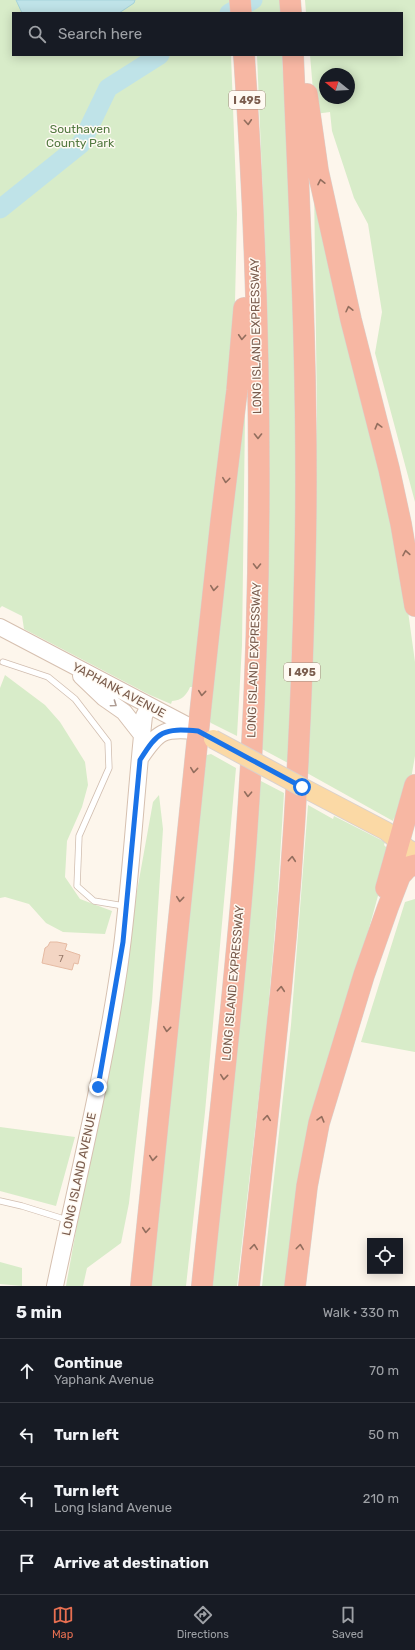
<!DOCTYPE html>
<meta charset="utf-8">
<style>
:root{--surface:#171b24;--page:#242831;--text:#f1f3f6;--muted:#9ea1a6;--line:#363941;--accent:#e76f51}
body{margin:0;font-family:Rubik,sans-serif;background:var(--page);color:var(--text)}
.controls{position:absolute;right:12px;bottom:12px;display:grid;overflow:hidden;border-radius:0px;box-shadow:0 2px 10px #0003}
.controls button{width:36px;height:36px;display:grid;place-items:center;padding:0;border:0;border-bottom:1px solid var(--line);background:var(--surface);color:var(--text);font:20px sans-serif}
.compass{position:absolute;left:319px;top:68px;width:36px;height:36px;border-radius:50%;background:var(--surface);box-shadow:0 2px 10px #0003;rotate:288deg}
.stop{position:absolute;width:12px;height:12px;margin:-9px;border:3px solid #1a73e8;border-radius:50%;background:#fff}
.stop.end{background:#1a73e8;border-color:#fff;box-shadow:0 1px 4px #0008}
.list{margin:0;padding:0;list-style:none}
h2{display:flex;justify-content:space-between;align-items:center;height:52px;margin:0;padding:0 16px;font-size:17px}
h2 small{font-size:13px;font-weight:400;color:var(--muted)}
.list li{display:grid;grid-template-columns:26px 1fr auto;gap:12px;align-items:center;box-sizing:border-box;height:64px;padding:0 16px;border-top:1px solid var(--line)}
.list b{display:block;font-size:15px;white-space:nowrap}
.list p{margin:0;font-size:13px;white-space:nowrap;color:var(--muted)}
.list em{font-size:13px;font-style:normal;color:var(--muted)}
.icon{flex:none;width:22px;height:22px;fill:none;stroke:currentColor;stroke-width:2;stroke-linecap:round;stroke-linejoin:round}
.map{position:relative;flex:none;width:415px;height:1286px;overflow:hidden}
.search{position:absolute;background:var(--surface);box-shadow:0 2px 10px #0003;left:12px;right:12px;top:12px;height:44px;display:flex;align-items:center;gap:10px;box-sizing:border-box;padding:0 14px;border-radius:0px;color:var(--muted);font-size:15px}
.sheet{height:308px;background:var(--surface)}
nav{display:flex;justify-content:space-around;align-items:center;box-sizing:border-box;height:56px;border-top:1px solid var(--line);background:var(--surface);font-size:11px;color:var(--muted)}
nav a{display:grid;justify-items:center;gap:2px}
nav .on{color:var(--accent)}
.map>svg:first-child{display:block}
.green{fill:#d8ecc9;fill-rule:evenodd}
.water{fill:#bfe3e8;stroke:#a5d3da}
.lines{fill:none;stroke-linecap:round;stroke-linejoin:round}
.river{stroke:#bfe3e8;stroke-width:19}
.building{fill:#f3d5c3;stroke:#e6bba3}
.lane-casing{stroke:#d1beb0;stroke-width:7}
.secondary-casing{stroke:#d6c0b0;stroke-width:18}
.primary-casing{stroke:#dad1cd;stroke-width:20}
.highway-casing{stroke:#dad1cd;stroke-width:22}
.lane{stroke:#fff;stroke-width:5.5}
.secondary{stroke:#fff;stroke-width:16}
.primary{stroke:#fbd9a5;stroke-width:18}
.highway{stroke:#f7b7a3;stroke-width:21}
.primary-bridge-casing{stroke:#dad1cd;stroke-width:20;stroke-linecap:butt}
.primary-bridge{stroke:#fbd9a5;stroke-width:18}
.oneway{stroke:#936e5e}
.oneway2{stroke:#af9d94}
.route{stroke:#1a73e8;stroke-width:5}
.labels{text-anchor:middle;dominant-baseline:central;stroke-width:3;stroke-linejoin:round;paint-order:stroke}
.number-label{font-size:10px;fill:#987a6a}
.shield{fill:#fffaf3;stroke:#a28b7f;stroke-width:1}
.shield-label{font-size:11px;font-weight:bold;fill:#7a5c4d}
.park-label{font-size:12px;fill:#537a41;stroke:#fffaf3}
.street-label{font-size:12px;fill:#7a5c4d;stroke:#fffaf3}
</style>
<div class="map">
<svg width="415" height="1286" viewBox="0 0 415 1286">
<rect width="100%" height="100%" fill="#fdf6ec"/>
<path class="green" d="M 0,0 L 296,0 L 280,7 L 280,13 L 13,13 L 13,55 L 231,55 L 237,214 L 235,303 L 229,377 L 193,687 L 190,687 C 186,696 182,700 172,701 L 171,704 L 150,695 L 24,629 L 22,616 L 2,606 L 0,608 Z
M 305,0 L 415,0 L 415,502 L 375,353 L 382,312 L 368,224 L 354,198 L 332,131 L 330,112 L 315,114 L 310,55 L 402,55 L 402,13 L 306,13 ZM 325,74 L 349,74 L 349,98 L 325,98 Z
M 257,55 L 282,55 L 295,294 L 297,503 L 288,763 L 260,748 L 268,500 L 267,293 Z
M 314,182 L 365,396 L 407,604 L 415,662 L 415,756 L 408,796 L 397,817 L 394,818 L 393,821 L 307,773 L 317,415 Z
M 239,415 L 245,416 L 242,645 L 237,736 L 211,723 L 207,718 Z
M 5,675 L 45,705 L 60,722 L 85,762 L 88,785 L 82,807 L 67,841 L 65,877 L 80,899 L 112,911 L 105,934 L 63,932 L 46,923 L 29,904 L 5,897 L 0,898 L 0,688 Z
M 211,754 L 236,768 L 205,1112 L 186,1286 L 146,1286 L 202,760 L 207,755 Z
M 259,780 L 284,793 L 277,906 L 266,1034 L 237,1286 L 211,1286 Z
M 159,795 L 163,829 L 152,1002 L 129,1203 L 121,1243 L 87,1268 L 83,1286 L 66,1286 L 153,802 Z
M 308,805 L 333,819 L 334,816 L 385,842 L 384,845 L 387,848 L 384,874 L 360,961 L 289,1286 L 262,1286 L 291,1025 Z
M 415,899 L 415,1052 L 361,1042 L 405,902 Z
M 0,1127 L 75,1137 L 56,1206 L 0,1191 Z
M 0,1262 L 22,1268 L 22,1286 L 0,1284 Z"/>
<path class="water" d="M 16,0 L 135,0 L 134,3 L 119,13 L 22,13 Z"/>
<g class="lines">
<path class="river" d="M 229,13 L 253,0
M 0,209 L 81,144 L 108,88 L 160,55"/>
</g>
<path class="building" d="M 50,942 L 57,942 L 67,944 L 65,950 L 80,955 L 78,964 L 74,963 L 72,970 L 42,963 L 45,948 L 48,946 Z"/>
<g class="lines">
<g class="lane-casing">
<path id="lane" d="M 3,662 L 48,677 L 75,699 L 108,742 L 109,768 L 79,836 L 77,886 L 94,901 L 124,906
M 0,1201 L 22,1206 L 67,1220"/>
</g>
<g class="secondary-casing">
<path id="secondary" d="M 0,627 L 198,731
M 81,676 L 104,698 L 124,712 L 142,735
M 141,757 C 158,732 163,728 194,731
M 55,1286 C 77,1181 103,1076 119,969 C 131,885 135,800 144,716 L 149,706"/>
</g>
<g class="primary-casing">
<path id="primary" d="M 302,787 L 386,831 L 408,849 L 415,852"/>
</g>
<g class="highway-casing">
<path id="highway" d="M 240,0 L 241,13
M 290,0 L 291,13
M 307,94 L 318,171 L 351,320 L 389,469 L 401,524 L 415,606
M 386,888 L 415,785
M 141,1286 L 201,705 L 221,521 L 237,390 L 244,308
M 202,1286 C 217,1138 235,990 246,842 C 265,580 262,317 244,55
M 249,1286 C 260,1187 271,1089 281,990 C 295,848 302,706 305,563 C 309,394 300,224 293,55
M 295,1286 L 307,1186 L 319,1123 L 364,975 L 388,907 L 400,876 L 408,867 L 415,865"/>
</g>
<use href="#lane" class="lane"/>
<use href="#secondary" class="secondary"/>
<use href="#primary" class="primary"/>
<use href="#highway" class="highway"/>
<g class="primary-bridge-casing">
<path id="primary-bridge" d="M 213,739 L 302,787"/>
</g>
<use href="#primary-bridge" class="primary-bridge"/>
</g>
<defs><path id="oneway-chevron" d="M-2-3.5L2.5 0L-2 3.5" fill="none" stroke-width="1.6" stroke-linecap="round" stroke-linejoin="round"/></defs>
<g class="oneway">
<use href="#oneway-chevron" transform="translate(248 122) rotate(86)"/>
<use href="#oneway-chevron" transform="translate(321 182) rotate(-102)"/>
<use href="#oneway-chevron" transform="translate(349 309) rotate(-103)"/>
<use href="#oneway-chevron" transform="translate(242 337) rotate(94)"/>
<use href="#oneway-chevron" transform="translate(378 426) rotate(-105)"/>
<use href="#oneway-chevron" transform="translate(258 436) rotate(90)"/>
<use href="#oneway-chevron" transform="translate(226 480) rotate(97)"/>
<use href="#oneway-chevron" transform="translate(406 553) rotate(-100)"/>
<use href="#oneway-chevron" transform="translate(257 566) rotate(91)"/>
<use href="#oneway-chevron" transform="translate(214 588) rotate(96)"/>
<use href="#oneway-chevron" transform="translate(202 693) rotate(96)"/>
<use href="#oneway-chevron" transform="translate(194 770) rotate(96)"/>
<use href="#oneway-chevron" transform="translate(248 794) rotate(93)"/>
<use href="#oneway-chevron" transform="translate(292 859) rotate(-85)"/>
<use href="#oneway-chevron" transform="translate(180 899) rotate(96)"/>
<use href="#oneway-chevron" transform="translate(281 989) rotate(-85)"/>
<use href="#oneway-chevron" transform="translate(167 1029) rotate(96)"/>
<use href="#oneway-chevron" transform="translate(224 1077) rotate(96)"/>
<use href="#oneway-chevron" transform="translate(267 1118) rotate(-84)"/>
<use href="#oneway-chevron" transform="translate(321 1119) rotate(-74)"/>
<use href="#oneway-chevron" transform="translate(153 1158) rotate(96)"/>
<use href="#oneway-chevron" transform="translate(146 1230) rotate(95)"/>
<use href="#oneway-chevron" transform="translate(254 1247) rotate(-84)"/>
<use href="#oneway-chevron" transform="translate(300 1247) rotate(-83)"/>
</g>
<use class="oneway2" href="#oneway-chevron" transform="translate(114 704) rotate(35)"/>
<g class="lines">
<path class="route" d="M 98,1087 L 123,942 L 140,760 C 158,731 163,728 198,731 L 302,787"/>
</g>
<g class="labels">
<g class="number-label">
<text x="61" y="959">7</text>
</g>
<g class="shield">
<rect x="229" y="91" width="36" height="18" rx="3"/>
<rect x="284" y="663" width="36" height="18" rx="3"/>
</g>
<g class="shield-label">
<text x="247" y="100">I 495</text>
<text x="302" y="672">I 495</text>
</g>
<g class="park-label">
<text x="80" y="129">Southaven<tspan x="80" dy="14">County Park</tspan></text>
</g>
<g class="street-label">
<text transform="translate(256 336) rotate(-91)">LONG ISLAND EXPRESSWAY</text>
<text transform="translate(254 660) rotate(-88)">LONG ISLAND EXPRESSWAY</text>
<text transform="translate(119 690) rotate(28)">YAPHANK AVENUE</text>
<text transform="translate(233 983) rotate(-85)">LONG ISLAND EXPRESSWAY</text>
<text transform="translate(79 1174) rotate(-78)">LONG ISLAND AVENUE</text>
</g>
</g>
</svg>
<div class="controls">
<button><svg class="icon" aria-label="locate" viewBox="0 0 24 24"><circle cx="12" cy="12" r="6"/><path d="M12 2v4M12 18v4M2 12h4M18 12h4"/></svg></button>
</div>
<svg class="compass" viewBox="-18 -18 36 36"><path d="M0-13l5 13h-10z" fill="#e53935"/><path d="M0 13l5-13h-10z" fill="#9ea1a6"/></svg>
<div class="stop" style="left:302px;top:787px"></div>
<div class="stop end" style="left:98px;top:1087px"></div>
<div class="search"><svg class="icon" aria-label="search" viewBox="0 0 24 24"><circle cx="10" cy="10" r="6"/><path d="M15 15l6 6"/></svg>Search here</div>
</div>
<section class="sheet">
<h2>5 min<small>Walk · 330 m</small></h2>
<ul class="list">
<li><svg class="icon" aria-label="ahead" viewBox="0 0 24 24"><path d="M12 20V5M6 11l6-6 6 6"/></svg><div><b>Continue</b><p>Yaphank Avenue</p></div><em>70 m</em></li>
<li><svg class="icon" aria-label="left" viewBox="0 0 24 24"><path d="M17 20v-9H6M10 6l-5 5 5 5"/></svg><div><b>Turn left</b></div><em>50 m</em></li>
<li><svg class="icon" aria-label="left" viewBox="0 0 24 24"><path d="M17 20v-9H6M10 6l-5 5 5 5"/></svg><div><b>Turn left</b><p>Long Island Avenue</p></div><em>210 m</em></li>
<li><svg class="icon" aria-label="arrive" viewBox="0 0 24 24"><path d="M6 21V4h12l-3 4 3 4H6"/></svg><div><b>Arrive at destination</b></div></li>
</ul>
</section>
<nav>
<a class="on"><svg class="icon" aria-label="map" viewBox="0 0 24 24"><path d="M3 6l6-2 6 2 6-2v14l-6 2-6-2-6 2zM9 4v14M15 6v14"/></svg>Map</a>
<a><svg class="icon" aria-label="directions" viewBox="0 0 24 24"><path d="M12 3l9 9-9 9-9-9zM9 14v-3h6M13 9l2 2-2 2"/></svg>Directions</a>
<a><svg class="icon" aria-label="saved" viewBox="0 0 24 24"><path d="M7 4h10v16l-5-4-5 4z"/></svg>Saved</a>
</nav>
